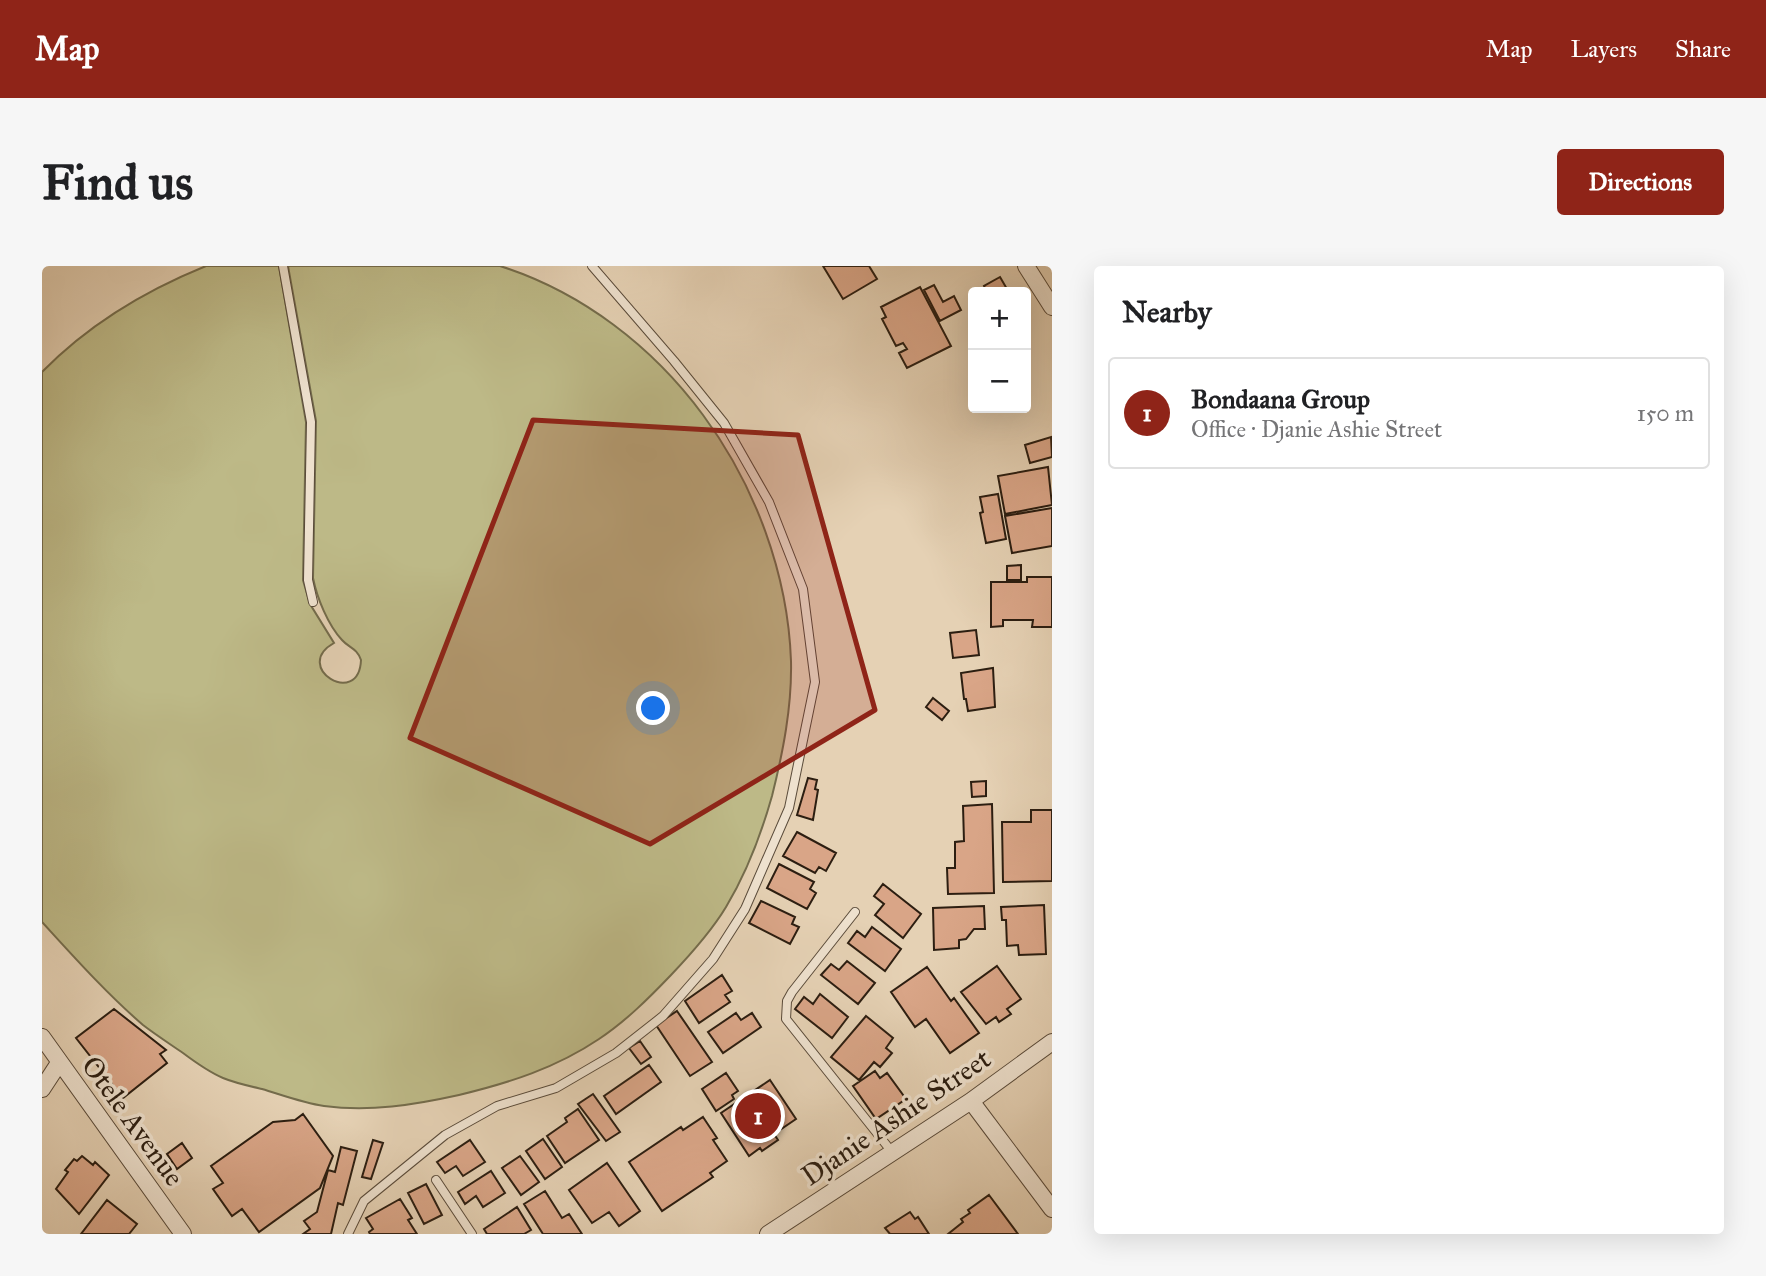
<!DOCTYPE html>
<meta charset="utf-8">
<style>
:root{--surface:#fff;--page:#f6f6f6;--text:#202124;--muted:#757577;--line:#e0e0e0;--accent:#8f2418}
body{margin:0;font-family:"IM FELL Great Primer",serif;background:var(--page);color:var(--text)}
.controls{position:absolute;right:21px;top:21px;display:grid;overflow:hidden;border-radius:7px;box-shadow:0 7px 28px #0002}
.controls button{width:63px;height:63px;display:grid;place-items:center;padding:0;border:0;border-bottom:2px solid var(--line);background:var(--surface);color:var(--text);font:35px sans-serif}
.you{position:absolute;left:612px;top:443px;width:24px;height:24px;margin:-18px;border:5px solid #fff;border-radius:50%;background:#1a73e8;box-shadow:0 0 0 10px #1a73e833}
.badge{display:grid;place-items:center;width:46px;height:46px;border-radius:50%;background:var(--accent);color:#fff;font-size:23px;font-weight:700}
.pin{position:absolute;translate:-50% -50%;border:4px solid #fff;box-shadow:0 2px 7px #0006}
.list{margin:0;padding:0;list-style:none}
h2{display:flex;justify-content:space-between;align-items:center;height:91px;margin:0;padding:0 28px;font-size:30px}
h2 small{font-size:23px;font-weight:400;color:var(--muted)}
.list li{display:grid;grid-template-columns:46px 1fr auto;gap:21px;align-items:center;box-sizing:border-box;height:112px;margin:0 14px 14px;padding:0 14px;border:2px solid var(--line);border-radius:7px}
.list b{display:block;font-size:26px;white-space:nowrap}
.list p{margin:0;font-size:23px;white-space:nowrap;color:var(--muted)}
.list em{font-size:23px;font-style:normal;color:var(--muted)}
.map{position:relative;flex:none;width:1010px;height:968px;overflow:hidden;border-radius:7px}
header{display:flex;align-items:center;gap:42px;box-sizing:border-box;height:98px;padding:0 35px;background:var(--accent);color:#fff}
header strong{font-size:33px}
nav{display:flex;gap:38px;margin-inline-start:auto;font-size:24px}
.intro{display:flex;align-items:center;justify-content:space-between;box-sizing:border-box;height:168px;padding:0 42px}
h1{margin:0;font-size:49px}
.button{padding:18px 32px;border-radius:7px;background:var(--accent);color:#fff;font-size:24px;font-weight:700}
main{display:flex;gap:42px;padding:0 42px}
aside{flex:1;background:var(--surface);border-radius:7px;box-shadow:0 7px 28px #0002}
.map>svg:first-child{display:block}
.green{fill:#bdb987;stroke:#746c4c;stroke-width:2}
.building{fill:#d9a587;stroke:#2c1e11;stroke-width:2}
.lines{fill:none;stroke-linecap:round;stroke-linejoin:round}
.lane-casing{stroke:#5a4b3a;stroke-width:10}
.street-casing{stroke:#5a4b3a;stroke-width:18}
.lane{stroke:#eee1ce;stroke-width:8}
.street{stroke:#eee1ce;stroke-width:16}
.marked{fill:#8f2418;fill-opacity:0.2;stroke:#8f2418;stroke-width:5;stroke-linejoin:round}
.labels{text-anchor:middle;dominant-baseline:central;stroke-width:7;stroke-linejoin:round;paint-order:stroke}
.street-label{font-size:28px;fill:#2c1e11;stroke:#eee1ce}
</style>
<header>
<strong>Map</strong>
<nav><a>Map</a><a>Layers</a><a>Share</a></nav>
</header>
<div class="intro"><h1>Find us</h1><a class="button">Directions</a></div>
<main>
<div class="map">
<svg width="1010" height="968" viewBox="0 0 1010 968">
<rect width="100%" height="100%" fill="#e5d1b4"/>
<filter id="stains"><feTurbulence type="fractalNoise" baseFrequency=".00286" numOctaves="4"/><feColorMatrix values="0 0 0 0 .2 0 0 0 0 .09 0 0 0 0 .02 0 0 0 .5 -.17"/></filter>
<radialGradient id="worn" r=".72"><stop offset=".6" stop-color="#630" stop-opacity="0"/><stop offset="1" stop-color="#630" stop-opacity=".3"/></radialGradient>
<path class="green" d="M 164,0 L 237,0 L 264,156 L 261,314 L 268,338 L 292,377 C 249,401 317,443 319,394 C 315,382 307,382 300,374 C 286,359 275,332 271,312 L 274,155 L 246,0 L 458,0 C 540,26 611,81 661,149 C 713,219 746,308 749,395 C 750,441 741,486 730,530 C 719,569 705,606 684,641 C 669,666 649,688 629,709 C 607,732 584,755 557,773 C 514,802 467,817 417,829 C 372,839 328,846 282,840 C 261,837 240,829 220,823 C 207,820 193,817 181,812 C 167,806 153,796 141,787 C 128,778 114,769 101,759 C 65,728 32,691 0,656 L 0,106 C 47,58 102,25 164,0 Z"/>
<path class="building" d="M 781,0 L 827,0 L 835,13 L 801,33 Z
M 958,11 L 965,23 L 959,26 L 945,26 L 942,20 Z
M 892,19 L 901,36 L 912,30 L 919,44 L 898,55 L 882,24 Z
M 878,21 L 909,80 L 865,102 L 857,87 L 865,83 L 861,77 L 854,80 L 840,53 L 844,51 L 839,41 Z
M 1009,171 L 1010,191 L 988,197 L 983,179 Z
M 1006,201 L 1010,239 L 963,248 L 956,210 Z
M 956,228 L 964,273 L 944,277 L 938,247 L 941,246 L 938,231 Z
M 1010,242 L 1010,280 L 970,287 L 963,250 Z
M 979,299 L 979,314 L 965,314 L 965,300 Z
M 985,311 L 1010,311 L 1010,361 L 990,361 L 991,354 L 961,354 L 961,360 L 949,361 L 949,316 L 985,316 Z
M 934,364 L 937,389 L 911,392 L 908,367 Z
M 951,402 L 953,441 L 926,445 L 924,433 L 922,433 L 919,407 Z
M 891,432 L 907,445 L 900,454 L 884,441 Z
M 766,512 L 775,514 L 773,523 L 776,524 L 771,554 L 755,549 Z
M 944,515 L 944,530 L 930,531 L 929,516 Z
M 950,538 L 952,627 L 906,628 L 905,602 L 913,602 L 913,576 L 922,575 L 921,540 Z
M 989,544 L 1010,544 L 1010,615 L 961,616 L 960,556 L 989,556 Z
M 755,566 L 794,587 L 784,605 L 777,601 L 773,607 L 741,590 Z
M 737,598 L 772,616 L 768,623 L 774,627 L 765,643 L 725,622 Z
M 841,618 L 879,648 L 861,672 L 833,649 L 842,638 L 832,630 Z
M 719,635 L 753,651 L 750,658 L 757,661 L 748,678 L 707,657 Z
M 1002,639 L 1004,688 L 977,689 L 976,679 L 965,680 L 964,654 L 960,654 L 959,641 Z
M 942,640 L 943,663 L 932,663 L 924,673 L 917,674 L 917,682 L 892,684 L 891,642 Z
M 830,661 L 859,683 L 843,705 L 806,677 L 815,665 L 823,671 Z
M 805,695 L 833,717 L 816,738 L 779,709 L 789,698 L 797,704 Z
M 955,700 L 979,733 L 965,743 L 969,748 L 957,756 L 954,751 L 944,758 L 919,726 Z
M 885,701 L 909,735 L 912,732 L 937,767 L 908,787 L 884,753 L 873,761 L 849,726 Z
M 680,709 L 690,725 L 683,729 L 688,736 L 657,757 L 643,735 Z
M 778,728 L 806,751 L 790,772 L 753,743 L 762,731 L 771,738 Z
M 72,743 L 124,784 L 118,788 L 125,797 L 81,832 L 34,772 Z
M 635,745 L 670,796 L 648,810 L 614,759 Z
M 694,747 L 699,754 L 710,747 L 719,761 L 681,787 L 666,766 Z
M 824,750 L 851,772 L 844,782 L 850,787 L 838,801 L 832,796 L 817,814 L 789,791 Z
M 598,775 L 609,791 L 599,798 L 587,782 Z
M 607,799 L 619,816 L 574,848 L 562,830 Z
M 833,805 L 838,812 L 845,807 L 864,833 L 834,853 L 811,820 Z
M 684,807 L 696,825 L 690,829 L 692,833 L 674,845 L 660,823 Z
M 728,814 L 754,853 L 732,868 L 736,874 L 720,885 L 718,882 L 707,890 L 679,847 Z
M 551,828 L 578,866 L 564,875 L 536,838 Z
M 536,843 L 557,874 L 523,897 L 505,870 L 525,856 L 523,852 Z
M 261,848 L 291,890 L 278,922 L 217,966 L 200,943 L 190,950 L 171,923 L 181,917 L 169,900 L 231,856 L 253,854 Z
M 661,851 L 675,872 L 671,874 L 685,895 L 668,907 L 671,911 L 620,945 L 587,896 L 639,861 L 641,864 Z
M 501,873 L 520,901 L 503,913 L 484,885 Z
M 331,874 L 341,877 L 329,913 L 320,911 Z
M 428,874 L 443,896 L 421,910 L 414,900 L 403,907 L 395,896 Z
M 140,877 L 150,892 L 135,903 L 125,888 Z
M 299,881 L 315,885 L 301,939 L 296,937 L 289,968 L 261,968 L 268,963 L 262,955 L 275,946 L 286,904 L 293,906 Z
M 40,890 L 51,899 L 53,896 L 67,909 L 37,948 L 14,923 L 26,906 L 23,904 L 32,893 L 35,895 Z
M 478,890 L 497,916 L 479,929 L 460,902 Z
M 565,897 L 598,945 L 577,960 L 567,946 L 550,957 L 527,924 Z
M 449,905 L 463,927 L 441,941 L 434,930 L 423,938 L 416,926 Z
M 384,918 L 400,949 L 382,958 L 366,927 Z
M 503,925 L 520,952 L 527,948 L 540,968 L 501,968 L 482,938 Z
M 947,929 L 976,968 L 906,968 L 921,956 L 919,953 L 928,947 L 926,944 Z
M 358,933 L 370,952 L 366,954 L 375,968 L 328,968 L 327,966 L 331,963 L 324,952 Z
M 65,934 L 95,958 L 87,968 L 39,968 Z
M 475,941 L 489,964 L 482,968 L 445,968 L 442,963 Z
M 868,946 L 873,953 L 876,951 L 887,968 L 848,968 L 843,962 Z"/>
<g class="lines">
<g class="lane-casing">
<path id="lane" d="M 241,0 L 269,156 L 266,314 L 271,336
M 813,646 L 750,726 L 745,735 L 744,753 L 850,886
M 394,914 L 430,968
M 306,968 L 322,935 L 403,869 L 455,840 L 514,822 L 574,787 L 621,750 L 671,693 L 703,643 L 747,542 L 773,416 L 761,323 L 727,236 L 682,157 L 632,95 L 550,0"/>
</g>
<g class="street-casing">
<path id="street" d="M 984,0 L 1010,41
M 0,771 L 141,968
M 0,823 L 17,797
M 929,835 L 1010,943
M 726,968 L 929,835 L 1010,776"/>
</g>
<use href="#lane" class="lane"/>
<use href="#street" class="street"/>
</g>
<path class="marked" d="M 491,154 L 756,169 L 833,444 L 608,578 L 368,472 Z"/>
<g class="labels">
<g class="street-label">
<text transform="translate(854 851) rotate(-34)">Djanie Ashie Street</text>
<text transform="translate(91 855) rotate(54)">Otele Avenue</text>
</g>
</g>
<rect width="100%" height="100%" filter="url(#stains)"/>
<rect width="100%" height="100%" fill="url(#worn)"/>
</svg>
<div class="controls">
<button>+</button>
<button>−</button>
</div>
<div class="you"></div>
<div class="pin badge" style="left:716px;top:850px">1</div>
</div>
<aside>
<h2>Nearby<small></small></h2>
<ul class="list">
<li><span class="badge">1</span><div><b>Bondaana Group</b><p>Office · Djanie Ashie Street</p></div><em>150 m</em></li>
</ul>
</aside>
</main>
